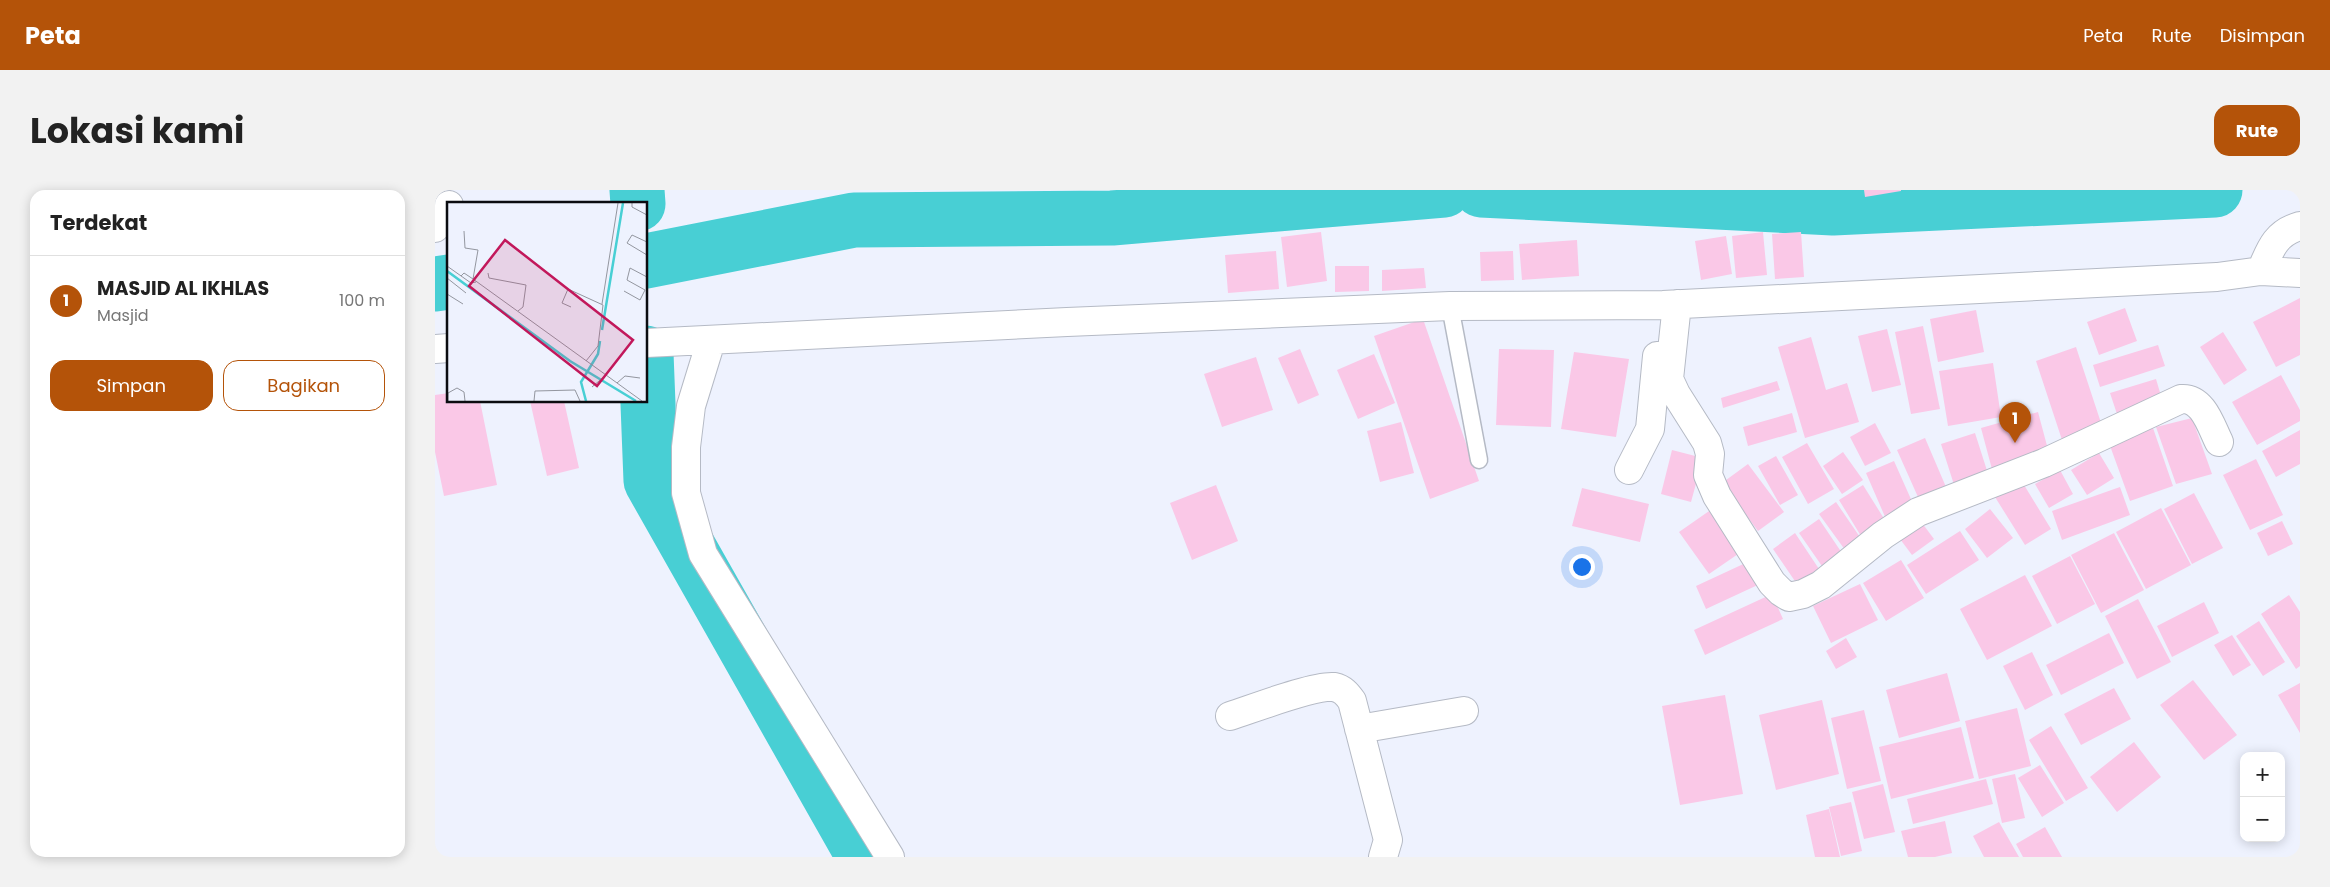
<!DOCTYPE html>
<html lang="id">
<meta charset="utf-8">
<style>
:root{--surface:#fff;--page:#f2f2f2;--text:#222;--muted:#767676;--line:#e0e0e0;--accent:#b45309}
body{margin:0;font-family:Poppins,sans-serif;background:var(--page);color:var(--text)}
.controls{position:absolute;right:15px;bottom:15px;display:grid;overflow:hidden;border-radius:10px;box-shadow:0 2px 12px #0003}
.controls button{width:45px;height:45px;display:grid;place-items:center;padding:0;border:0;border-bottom:1px solid var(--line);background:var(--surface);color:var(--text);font:25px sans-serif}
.you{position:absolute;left:1146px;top:376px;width:18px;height:18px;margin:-12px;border:4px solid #fff;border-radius:50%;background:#1a73e8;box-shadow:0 0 0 8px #1a73e833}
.badge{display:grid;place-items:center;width:32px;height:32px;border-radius:50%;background:var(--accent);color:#fff;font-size:16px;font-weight:700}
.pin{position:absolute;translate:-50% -41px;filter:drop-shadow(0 1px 2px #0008)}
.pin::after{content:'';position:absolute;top:26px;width:18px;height:15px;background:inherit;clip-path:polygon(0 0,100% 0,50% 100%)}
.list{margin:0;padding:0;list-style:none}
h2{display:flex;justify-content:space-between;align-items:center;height:65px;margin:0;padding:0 20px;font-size:21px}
h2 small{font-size:16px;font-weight:400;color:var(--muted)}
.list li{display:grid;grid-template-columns:32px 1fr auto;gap:15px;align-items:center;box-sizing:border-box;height:90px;padding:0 20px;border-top:1px solid var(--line)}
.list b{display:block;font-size:19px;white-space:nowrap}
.list p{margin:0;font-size:16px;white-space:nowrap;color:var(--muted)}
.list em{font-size:16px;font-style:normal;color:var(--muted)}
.actions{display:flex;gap:10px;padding:15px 20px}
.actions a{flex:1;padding:11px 0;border:1px solid var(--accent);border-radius:15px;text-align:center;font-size:18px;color:var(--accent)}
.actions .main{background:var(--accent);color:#fff}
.map{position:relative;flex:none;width:1865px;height:667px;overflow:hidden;border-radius:15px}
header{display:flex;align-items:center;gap:30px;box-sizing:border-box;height:70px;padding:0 25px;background:var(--accent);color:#fff}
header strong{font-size:24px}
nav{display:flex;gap:28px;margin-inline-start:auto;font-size:18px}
.intro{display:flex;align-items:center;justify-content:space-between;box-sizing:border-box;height:120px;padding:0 30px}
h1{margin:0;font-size:35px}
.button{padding:12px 22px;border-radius:15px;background:var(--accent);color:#fff;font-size:18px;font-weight:700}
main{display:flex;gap:30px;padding:0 30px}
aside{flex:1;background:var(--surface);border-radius:15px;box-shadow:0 2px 12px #0003}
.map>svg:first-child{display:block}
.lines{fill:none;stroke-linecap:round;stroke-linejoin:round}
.river{stroke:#48cfd4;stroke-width:55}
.building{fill:#fac8e7}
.lane-casing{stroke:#b5bac5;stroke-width:19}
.street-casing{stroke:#b5bac5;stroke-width:30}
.lane{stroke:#fff;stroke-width:16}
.street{stroke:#fff;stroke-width:28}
.inset-river{fill:none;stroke:#48cfd4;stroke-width:2.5}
.inset-road{fill:none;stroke:#93969f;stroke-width:1}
.view{fill:#c2185b;fill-opacity:0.15;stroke:#c2185b;stroke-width:2.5}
.inset-edge{fill:none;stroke:#0b0c10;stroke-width:2.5}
</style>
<header>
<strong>Peta</strong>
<nav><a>Peta</a><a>Rute</a><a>Disimpan</a></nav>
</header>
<div class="intro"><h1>Lokasi kami</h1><a class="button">Rute</a></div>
<main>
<aside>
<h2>Terdekat<small></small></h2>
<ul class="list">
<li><span class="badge">1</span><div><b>MASJID AL IKHLAS</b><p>Masjid</p></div><em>100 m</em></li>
</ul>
<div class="actions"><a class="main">Simpan</a><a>Bagikan</a></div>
</aside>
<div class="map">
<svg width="1865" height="667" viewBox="0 0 1865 667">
<rect width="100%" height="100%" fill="#eef2fe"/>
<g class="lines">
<path class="river" d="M 202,0 L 203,14
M 1046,0 L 1398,18 L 1780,0
M 211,71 L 419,30 L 677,28 L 1009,0
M 0,94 L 14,92
M 211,163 L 216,291 L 429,667"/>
</g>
<path class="building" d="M 1429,0 L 1466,0 L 1466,1 L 1430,7 Z
M 886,42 L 892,91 L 852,97 L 846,47 Z
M 1328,42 L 1332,85 L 1301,88 L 1297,46 Z
M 1366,42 L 1369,87 L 1340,89 L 1337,44 Z
M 1291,46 L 1297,84 L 1266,90 L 1260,51 Z
M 1142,50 L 1144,86 L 1087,90 L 1084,54 Z
M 841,61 L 844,99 L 793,103 L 790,65 Z
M 1078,61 L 1079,90 L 1046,91 L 1045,62 Z
M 900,76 L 934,76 L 934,101 L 900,102 Z
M 989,78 L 991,98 L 947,101 L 947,80 Z
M 1865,108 L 1865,165 L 1841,177 L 1818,132 Z
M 1690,118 L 1702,151 L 1664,165 L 1652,132 Z
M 1541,120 L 1549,162 L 1503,172 L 1495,129 Z
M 988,129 L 1044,291 L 995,309 L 939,146 Z
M 1488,136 L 1505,219 L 1476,224 L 1460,142 Z
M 1452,139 L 1466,195 L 1437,202 L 1423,146 Z
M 1788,142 L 1812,180 L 1789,195 L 1765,157 Z
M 1376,147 L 1391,200 L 1412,193 L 1424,232 L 1370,248 L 1343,157 Z
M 1723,155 L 1730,176 L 1665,197 L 1658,175 Z
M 1641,157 L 1670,245 L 1630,259 L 1601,171 Z
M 865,159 L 884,205 L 863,214 L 843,168 Z
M 1064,159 L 1119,160 L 1116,237 L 1061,235 Z
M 1139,162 L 1194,169 L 1181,247 L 1126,239 Z
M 939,164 L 960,213 L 923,229 L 902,180 Z
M 821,167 L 838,220 L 787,237 L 769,184 Z
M 1558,173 L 1566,227 L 1513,236 L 1504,181 Z
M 1846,185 L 1865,220 L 1865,231 L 1822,255 L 1797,212 Z
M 1721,189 L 1729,216 L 1684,230 L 1675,203 Z
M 1342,191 L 1345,200 L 1288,218 L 1286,208 Z
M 14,203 L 14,211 L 45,211 L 62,295 L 9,306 L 0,262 L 0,205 Z
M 95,211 L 129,211 L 144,278 L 112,286 Z
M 1603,222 L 1615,267 L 1558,283 L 1546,238 Z
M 1357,223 L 1362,242 L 1313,256 L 1308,237 Z
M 1757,228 L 1777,284 L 1741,294 L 1721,237 Z
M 966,232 L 979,283 L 945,292 L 932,241 Z
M 1440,233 L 1456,263 L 1430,276 L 1415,247 Z
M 1718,238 L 1738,296 L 1695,311 L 1674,253 Z
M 1865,240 L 1865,274 L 1841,287 L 1827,261 Z
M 1540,243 L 1555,290 L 1521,301 L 1506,254 Z
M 1490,248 L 1514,304 L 1487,316 L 1462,260 Z
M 1372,253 L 1399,299 L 1373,314 L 1347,267 Z
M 1237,260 L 1268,268 L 1256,312 L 1226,304 Z
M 1408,262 L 1428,290 L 1407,304 L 1388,276 Z
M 1664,263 L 1679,288 L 1652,305 L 1636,280 Z
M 1341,266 L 1363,305 L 1345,315 L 1323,276 Z
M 1821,269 L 1848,325 L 1815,340 L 1788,285 Z
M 1459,271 L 1479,316 L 1451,329 L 1431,283 Z
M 1313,274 L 1349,322 L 1323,341 L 1287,293 Z
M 1625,280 L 1638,304 L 1614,318 L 1600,294 Z
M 1586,290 L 1616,339 L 1590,355 L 1560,307 Z
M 781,295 L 803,351 L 757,370 L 735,313 Z
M 1428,295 L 1453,335 L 1429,351 L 1404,310 Z
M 1685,297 L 1695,325 L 1627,350 L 1617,321 Z
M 1147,298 L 1214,314 L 1205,352 L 1137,336 Z
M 1759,303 L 1788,358 L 1757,374 L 1729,319 Z
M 1401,312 L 1429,353 L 1413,364 L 1384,324 Z
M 1726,318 L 1756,375 L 1711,399 L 1681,342 Z
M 1277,319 L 1306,362 L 1274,384 L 1244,342 Z
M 1555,319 L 1578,348 L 1552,368 L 1530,339 Z
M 1384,329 L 1409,366 L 1389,379 L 1364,343 Z
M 1847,331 L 1858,354 L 1833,366 L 1822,343 Z
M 1487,333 L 1499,349 L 1477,365 L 1465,349 Z
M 1525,341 L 1544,370 L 1491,404 L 1472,375 Z
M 1360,343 L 1388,385 L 1366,400 L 1338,359 Z
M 1679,343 L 1709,400 L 1666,423 L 1636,365 Z
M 1635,366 L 1660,414 L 1622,434 L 1597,386 Z
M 1317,370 L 1327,393 L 1271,419 L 1261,396 Z
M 1466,370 L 1489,408 L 1451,431 L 1428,393 Z
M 1590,385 L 1617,436 L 1552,470 L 1525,419 Z
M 1425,394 L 1443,430 L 1396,453 L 1378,416 Z
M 1337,404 L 1348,429 L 1270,465 L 1259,440 Z
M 1854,405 L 1865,422 L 1865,476 L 1861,479 L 1826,424 Z
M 1703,409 L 1736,472 L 1702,489 L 1670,426 Z
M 1769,412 L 1784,443 L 1737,467 L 1722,436 Z
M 1824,431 L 1850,472 L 1828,486 L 1801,446 Z
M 1674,443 L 1689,473 L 1626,505 L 1611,475 Z
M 1797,445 L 1816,475 L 1798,486 L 1779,455 Z
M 1411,448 L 1422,467 L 1401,479 L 1391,461 Z
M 1597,462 L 1618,505 L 1590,520 L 1568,476 Z
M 1512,483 L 1525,531 L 1464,548 L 1451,500 Z
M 1758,490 L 1802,545 L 1769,570 L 1725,515 Z
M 1865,493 L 1865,543 L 1843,505 Z
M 1679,498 L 1696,529 L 1646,555 L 1629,524 Z
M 1290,505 L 1308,604 L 1245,615 L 1227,516 Z
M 1387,510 L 1404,584 L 1341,600 L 1324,525 Z
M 1582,518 L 1596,576 L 1544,589 L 1530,531 Z
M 1429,520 L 1446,591 L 1412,599 L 1396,528 Z
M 1616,536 L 1653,598 L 1631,611 L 1594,550 Z
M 1526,537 L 1539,588 L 1456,609 L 1444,557 Z
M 1699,552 L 1726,587 L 1682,622 L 1655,587 Z
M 1605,575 L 1629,613 L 1607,627 L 1583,588 Z
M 1580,584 L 1590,628 L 1567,633 L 1557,589 Z
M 1551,589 L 1558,614 L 1478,634 L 1472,609 Z
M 1448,594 L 1460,642 L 1429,649 L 1417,602 Z
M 1416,612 L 1427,661 L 1406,666 L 1394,617 Z
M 1394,619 L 1405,667 L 1380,667 L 1371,625 Z
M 1510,631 L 1517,663 L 1500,667 L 1473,667 L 1466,641 Z
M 1564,632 L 1584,667 L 1549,667 L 1538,646 Z
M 1610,637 L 1627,667 L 1588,667 L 1581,654 Z"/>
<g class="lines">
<g class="lane-casing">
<path id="lane" d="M 1015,116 L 1044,270"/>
</g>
<g class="street-casing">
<path id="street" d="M 0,38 L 14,15
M 1826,81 C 1835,60 1840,43 1865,36
M 1242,114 L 1234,189 L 1241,204 L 1272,253 L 1275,264 L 1273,285 L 1282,306 L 1337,393 L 1346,402 L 1354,407 L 1368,404 L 1386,395 L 1448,345 L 1483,322 L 1609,273 L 1746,209 C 1768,207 1776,236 1784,252
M 276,151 L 256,216 L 251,257 L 251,303 L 268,364 L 455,667
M 211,153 L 632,132 L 1015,116 L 1228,115 L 1782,87 L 1826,81 L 1865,83
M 0,159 L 14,158
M 1194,280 L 1215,239 L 1222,166
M 795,526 C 817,519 879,495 899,497 C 908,499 912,504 917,511 L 953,650 L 948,667
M 924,539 L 1029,521"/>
</g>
<use href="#lane" class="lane"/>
<use href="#street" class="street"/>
</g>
<g transform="translate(12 12)">
<rect width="200" height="200" fill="#eef2fe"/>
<path class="inset-river" d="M 0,69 L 123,159 L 189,199M 155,128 L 176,1M 139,199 L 134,180 L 151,152 L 153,139"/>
<path class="inset-road" d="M 185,1 L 185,5 L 200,13M 17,29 L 18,46 L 31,48 L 26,77M 200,40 L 185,33 L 180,41 L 200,53M 0,64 L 24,81 L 29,80M 41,71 L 42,76 L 79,83 L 76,105 L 71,109M 14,74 L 17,71 L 26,77 L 195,199M 0,76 L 19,91M 177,89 L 193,98 L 198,88 L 180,78 L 183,66 L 200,75M 0,92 L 16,102M 155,102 L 171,1M 124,105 L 115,101 L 121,87 L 156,103 L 151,144 L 139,159M 170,181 L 178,174 L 193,176M 145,185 L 159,173M 1,199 L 1,191 L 10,186 L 17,190 L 18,199M 87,199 L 88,189 L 128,188 L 133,199"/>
<path class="view" d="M 58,38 L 186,138 L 150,184 L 22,84 Z"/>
<rect width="200" height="200" class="inset-edge"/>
</g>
</svg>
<div class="controls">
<button>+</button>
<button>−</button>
</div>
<div class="you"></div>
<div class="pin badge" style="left:1580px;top:253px">1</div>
</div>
</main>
